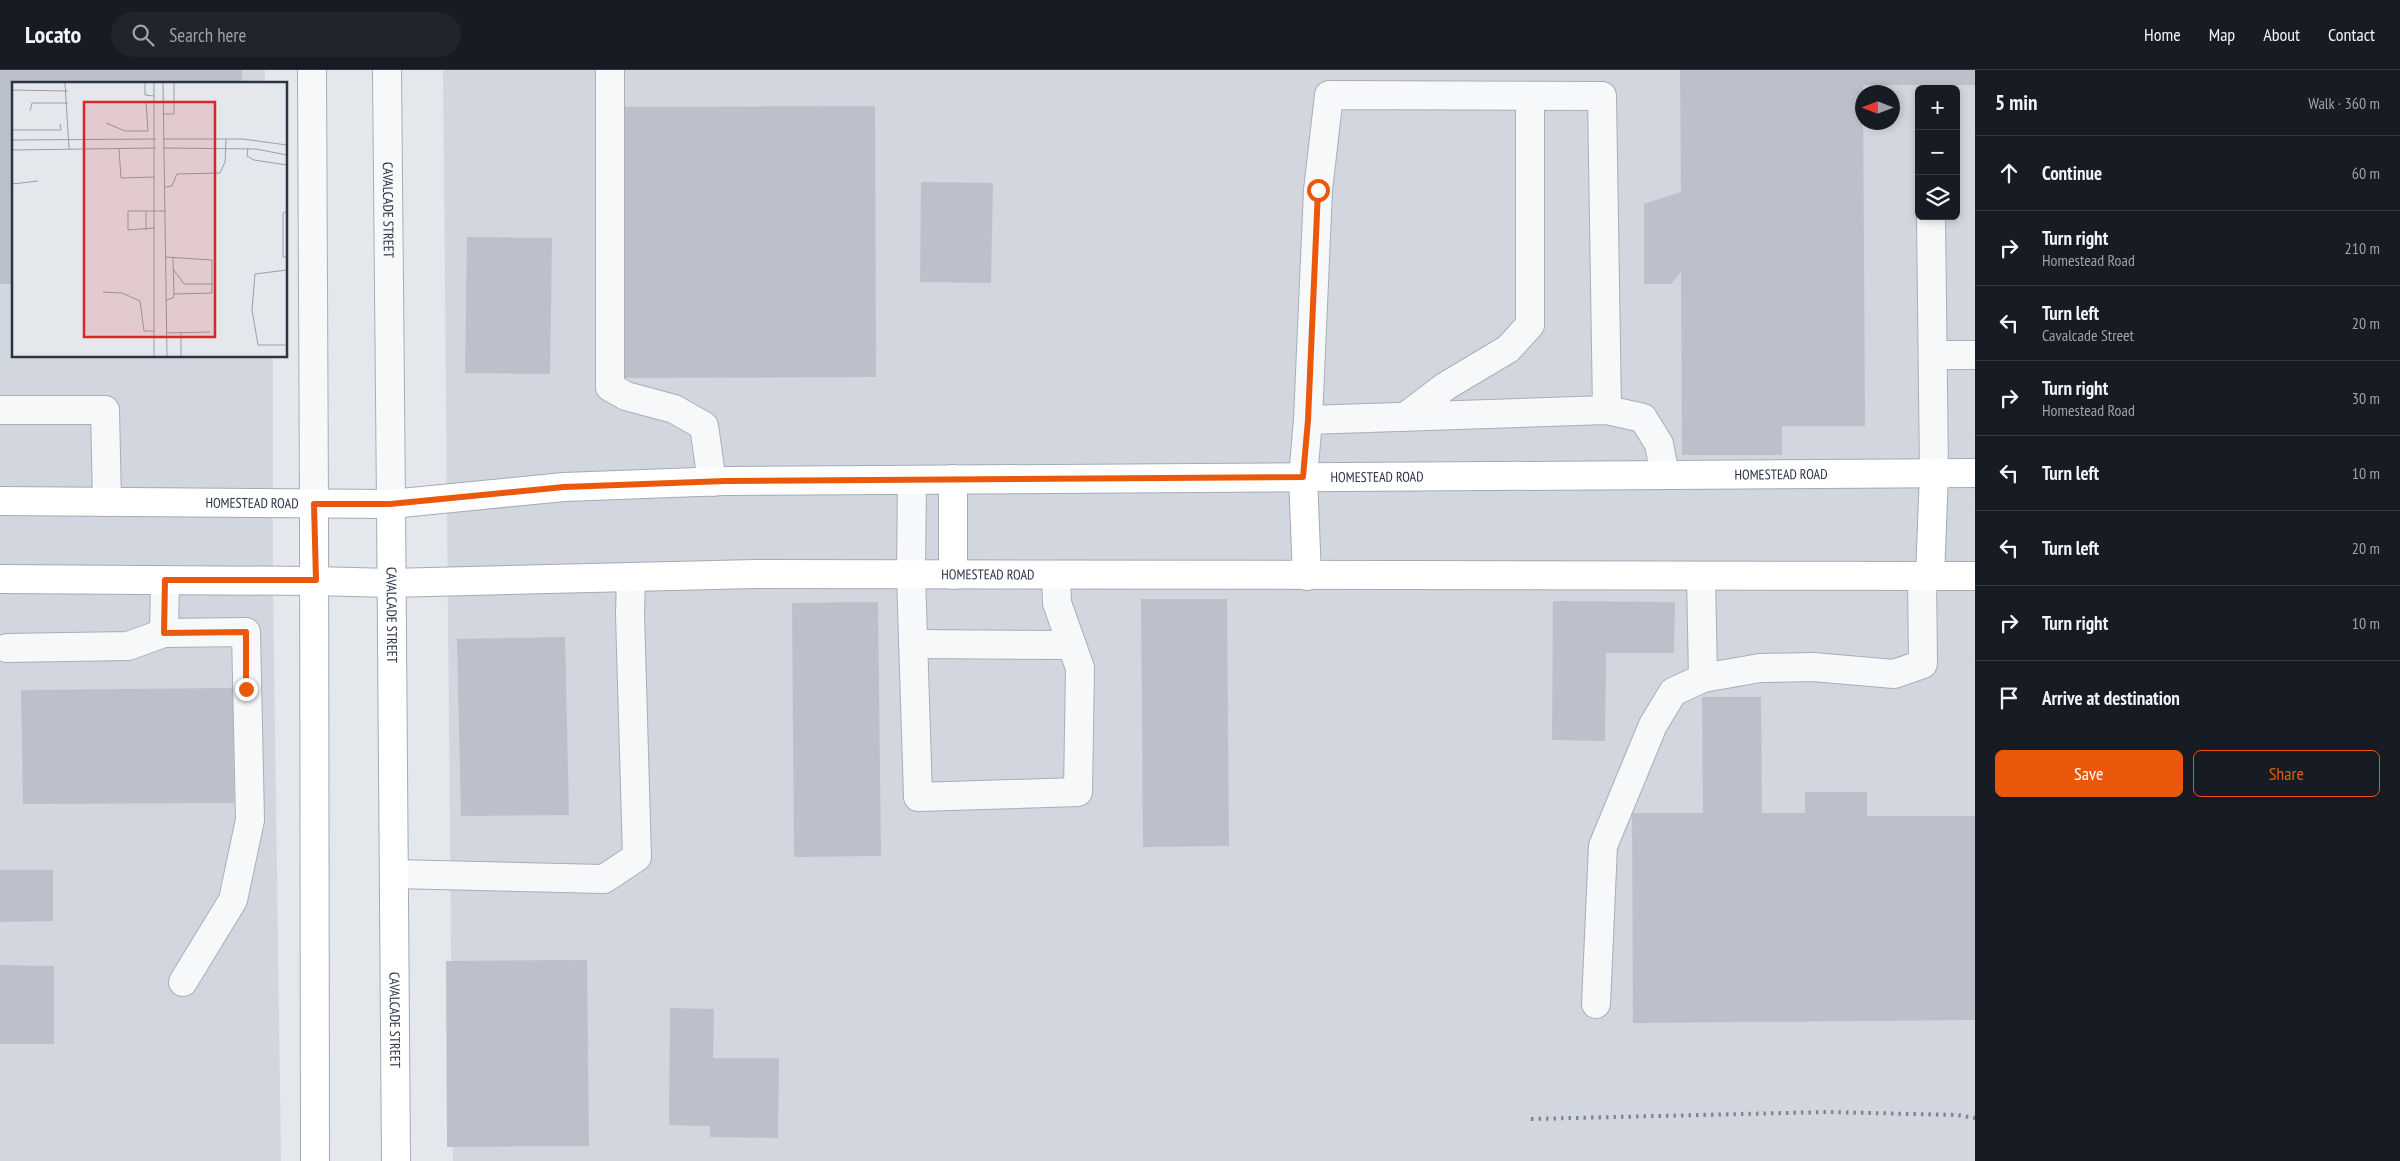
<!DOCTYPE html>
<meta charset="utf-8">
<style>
:root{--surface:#171b24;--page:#20242c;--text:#f1f3f6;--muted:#9ea1a6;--line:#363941;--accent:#ea580c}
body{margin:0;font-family:"PT Sans Narrow",sans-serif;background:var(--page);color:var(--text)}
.controls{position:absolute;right:15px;top:15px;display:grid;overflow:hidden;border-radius:8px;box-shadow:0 2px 8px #0003}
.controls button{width:45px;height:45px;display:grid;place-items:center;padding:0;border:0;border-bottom:1px solid var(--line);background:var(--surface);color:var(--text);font:25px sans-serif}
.compass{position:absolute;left:1855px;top:15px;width:45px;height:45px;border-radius:50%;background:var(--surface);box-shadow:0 2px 8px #0003;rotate:270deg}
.stop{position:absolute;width:15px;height:15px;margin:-11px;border:4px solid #ea580c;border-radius:50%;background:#fff}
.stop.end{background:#ea580c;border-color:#fff;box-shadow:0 1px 5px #0008}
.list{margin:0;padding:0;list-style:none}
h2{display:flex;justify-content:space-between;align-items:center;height:65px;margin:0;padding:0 20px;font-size:21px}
h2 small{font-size:16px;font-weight:400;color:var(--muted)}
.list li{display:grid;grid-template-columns:32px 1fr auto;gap:15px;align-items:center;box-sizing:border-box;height:75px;padding:0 20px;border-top:1px solid var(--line)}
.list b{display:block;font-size:19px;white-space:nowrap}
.list p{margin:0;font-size:16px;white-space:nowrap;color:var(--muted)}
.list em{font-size:16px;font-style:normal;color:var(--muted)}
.actions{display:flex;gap:10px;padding:15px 20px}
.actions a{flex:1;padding:11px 0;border:1px solid var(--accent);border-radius:8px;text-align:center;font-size:18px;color:var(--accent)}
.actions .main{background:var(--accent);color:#fff}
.icon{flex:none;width:28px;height:28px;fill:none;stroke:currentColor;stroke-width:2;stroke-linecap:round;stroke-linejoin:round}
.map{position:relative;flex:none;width:1975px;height:1091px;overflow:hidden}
header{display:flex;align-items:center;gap:30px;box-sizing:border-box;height:70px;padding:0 25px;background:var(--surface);border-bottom:1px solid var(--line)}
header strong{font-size:24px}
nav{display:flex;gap:28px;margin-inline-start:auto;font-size:18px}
.search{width:350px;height:45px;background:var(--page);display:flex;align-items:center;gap:12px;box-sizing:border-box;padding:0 18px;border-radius:28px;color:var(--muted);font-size:19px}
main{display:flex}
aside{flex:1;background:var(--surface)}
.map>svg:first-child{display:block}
.built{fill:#d2d6de;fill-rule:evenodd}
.building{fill:#bbc0ca}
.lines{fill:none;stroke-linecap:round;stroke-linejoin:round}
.minor-casing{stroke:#a9aeb7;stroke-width:30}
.major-casing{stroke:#a3abb8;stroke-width:30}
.minor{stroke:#f7f8fa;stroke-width:28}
.major{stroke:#fff;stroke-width:28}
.rail{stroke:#7d8696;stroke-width:4;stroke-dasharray:2.5 5;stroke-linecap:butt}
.route{stroke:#ea580c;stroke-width:6}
.labels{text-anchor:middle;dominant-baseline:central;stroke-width:4.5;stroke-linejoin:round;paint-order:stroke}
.street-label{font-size:14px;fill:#2b3445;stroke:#f4f6f9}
.inset-road{fill:none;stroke:#9a9fa9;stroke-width:1}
.view{fill:#d62828;fill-opacity:0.15;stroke:#d62828;stroke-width:2.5}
.inset-edge{fill:none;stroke:#2b3445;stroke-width:2.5}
</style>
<header>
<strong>Locato</strong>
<div class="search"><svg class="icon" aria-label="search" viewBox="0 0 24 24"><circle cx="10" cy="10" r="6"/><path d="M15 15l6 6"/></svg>Search here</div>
<nav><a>Home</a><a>Map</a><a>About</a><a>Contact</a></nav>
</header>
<main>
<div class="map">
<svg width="1975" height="1091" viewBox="0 0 1975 1091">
<rect width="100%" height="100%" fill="#e4e7ec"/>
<path class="built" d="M 0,0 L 265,0 L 265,14 L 14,14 L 14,286 L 273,286 L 273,519 L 281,1091 L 0,1091 Z
M 443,0 L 1975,0 L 1975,1091 L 453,1091 ZM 1919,19 L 1956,19 L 1956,146 L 1919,146 ZM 1862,22 L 1892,22 L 1892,52 L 1862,52 Z"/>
<path class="building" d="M 0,0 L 242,0 L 242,14 L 14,14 L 14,214 L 0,214 Z
M 1680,0 L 1975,0 L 1975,15 L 1863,15 L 1865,356 L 1782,356 L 1782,385 L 1682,385 L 1681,202 L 1671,214 L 1644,214 L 1644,134 L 1681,122 Z
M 875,36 L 876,307 L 620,308 L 619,37 Z
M 921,112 L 993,113 L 991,213 L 920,212 Z
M 467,167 L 552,168 L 550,304 L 465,303 Z
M 1141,529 L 1227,529 L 1229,776 L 1143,777 Z
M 1553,531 L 1675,532 L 1674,583 L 1606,583 L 1605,671 L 1552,670 Z
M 878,532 L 881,786 L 794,787 L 792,533 Z
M 565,567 L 569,745 L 461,746 L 457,569 Z
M 233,618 L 234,733 L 23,734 L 21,620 Z
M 1702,627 L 1761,627 L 1762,743 L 1805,743 L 1805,722 L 1867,722 L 1867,746 L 1975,746 L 1975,950 L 1633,953 L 1632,743 L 1703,743 Z
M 0,800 L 53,800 L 53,851 L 0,852 Z
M 587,890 L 589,1076 L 447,1077 L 446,891 Z
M 0,895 L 54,896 L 54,974 L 0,974 Z
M 670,938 L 714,939 L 713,988 L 779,988 L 778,1068 L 710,1067 L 710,1056 L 669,1055 Z"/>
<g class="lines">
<g class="minor-casing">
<g id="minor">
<path d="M 312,0 L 314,434"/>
<path id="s1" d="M 387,0 L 391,434"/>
<path d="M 610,0 L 610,317 L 626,326 L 674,339 L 704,356 L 712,412"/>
<path d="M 1931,146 L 1934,403"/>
<path d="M 1933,285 L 1975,285"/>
<path d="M 0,340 L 105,340 L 107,432"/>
<path d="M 1405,347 L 1446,316 L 1508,279 L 1530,255 L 1530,26"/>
<path d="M 1308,350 L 1607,340 L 1643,348 L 1659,374 L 1665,405"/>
<path d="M 1303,407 L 1308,350 L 1318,120 L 1329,25 L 1602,26 L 1607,340"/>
<path d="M 912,410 L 911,505 L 918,727 L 1078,722 L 1080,598 L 1057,533 L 1056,505"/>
<path d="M 1701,506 L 1703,608"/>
<path d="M 164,563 L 165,510"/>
<path d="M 913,574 L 1072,575"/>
<path d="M 7,578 L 128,576 L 164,563 L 246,562 L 250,750 L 233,830 L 183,912"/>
<path d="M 394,804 L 604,809 L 637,787 L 630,544 L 631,507"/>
<path d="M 1596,934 L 1603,776 L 1653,655 L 1673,622 L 1703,608 L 1760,598 L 1813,597 L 1894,604 L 1923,594 L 1922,507"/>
</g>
</g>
<g class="major-casing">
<g id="major">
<path d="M 1303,407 L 1307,506"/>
<path d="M 953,409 L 953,505"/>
<path id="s2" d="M 0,431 L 391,434 L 564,417 L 725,411 L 1975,403"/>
<path d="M 314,434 L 315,1091"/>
<path id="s3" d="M 391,434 L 396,1091"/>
<path d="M 1930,507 L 1934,403"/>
<path id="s4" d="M 0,509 L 315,511 L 390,513 L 755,504 L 1975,506"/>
</g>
</g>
<use href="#minor" class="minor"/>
<use href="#major" class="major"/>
<path class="rail" d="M 1531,1049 L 1827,1042 L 1957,1045 L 1975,1048"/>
</g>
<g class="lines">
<path class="route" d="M 246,619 L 246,562 L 164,563 L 165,510 L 316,510 L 314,434 L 390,434 L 564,417 L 725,411 L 1303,407 L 1308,350 L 1318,120"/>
</g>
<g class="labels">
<g class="street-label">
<text stroke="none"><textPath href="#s1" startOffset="140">CAVALCADE STREET</textPath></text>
<text stroke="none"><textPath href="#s2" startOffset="1782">HOMESTEAD ROAD</textPath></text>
<text stroke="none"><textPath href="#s2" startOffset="1378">HOMESTEAD ROAD</textPath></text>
<text stroke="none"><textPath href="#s2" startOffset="252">HOMESTEAD ROAD</textPath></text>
<text stroke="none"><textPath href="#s4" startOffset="988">HOMESTEAD ROAD</textPath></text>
<text stroke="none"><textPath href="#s3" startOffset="111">CAVALCADE STREET</textPath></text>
<text stroke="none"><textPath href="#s3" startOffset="516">CAVALCADE STREET</textPath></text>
</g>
</g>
<g transform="translate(12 12)">
<rect width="275" height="275" fill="#e4e7ec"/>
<path class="inset-road" d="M 53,1 L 57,67M 133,1 L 133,13 L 142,14M 142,1 L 142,274M 151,1 L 155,274M 0,8 L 56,9M 18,29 L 20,21 L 56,21M 151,32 L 162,32 L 162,1M 94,41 L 113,49 L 136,49 L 134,20M 0,48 L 49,48 L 48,42M 151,57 L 231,57 L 275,63M 0,58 L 144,57M 151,66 L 244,67 L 275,73M 236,66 L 235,74 L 242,78 L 275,83M 107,67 L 109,96 L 142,95M 0,68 L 144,66M 275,91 L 275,111M 0,102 L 26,99M 153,105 L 160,104 L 165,92 L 208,91 L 213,80 L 214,57M 275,129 L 271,131 L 271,175 L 275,175M 142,146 L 116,148 L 116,129 L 154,129M 134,148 L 134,129M 154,175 L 200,178 L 200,211 L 162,212M 161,187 L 172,202 L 200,202M 275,188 L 243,192 L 240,228 L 246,263 L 275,263M 91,210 L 110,211 L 128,219 L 132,249 L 142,249M 154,218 L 161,216 L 162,212 L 161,176M 154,251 L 198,250M 169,274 L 169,250"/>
<path class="view" d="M 72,20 L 203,20 L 203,255 L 72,255 Z"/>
<rect width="275" height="275" class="inset-edge"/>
</g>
</svg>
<div class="controls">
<button>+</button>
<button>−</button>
<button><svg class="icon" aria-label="layers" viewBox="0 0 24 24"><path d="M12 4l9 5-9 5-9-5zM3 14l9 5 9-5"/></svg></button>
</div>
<svg class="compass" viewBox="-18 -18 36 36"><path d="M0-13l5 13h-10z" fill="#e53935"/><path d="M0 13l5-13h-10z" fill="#9ea1a6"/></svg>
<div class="stop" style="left:1318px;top:120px"></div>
<div class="stop end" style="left:246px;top:619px"></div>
</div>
<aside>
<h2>5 min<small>Walk · 360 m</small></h2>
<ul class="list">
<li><svg class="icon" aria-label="ahead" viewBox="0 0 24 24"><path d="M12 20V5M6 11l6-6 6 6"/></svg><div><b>Continue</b></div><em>60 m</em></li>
<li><svg class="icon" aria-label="right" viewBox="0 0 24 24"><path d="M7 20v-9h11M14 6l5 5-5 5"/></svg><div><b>Turn right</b><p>Homestead Road</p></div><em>210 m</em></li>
<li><svg class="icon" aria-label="left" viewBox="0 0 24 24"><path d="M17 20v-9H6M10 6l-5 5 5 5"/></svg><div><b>Turn left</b><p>Cavalcade Street</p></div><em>20 m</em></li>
<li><svg class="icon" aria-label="right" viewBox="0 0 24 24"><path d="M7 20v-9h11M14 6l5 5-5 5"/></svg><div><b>Turn right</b><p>Homestead Road</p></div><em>30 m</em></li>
<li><svg class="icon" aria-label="left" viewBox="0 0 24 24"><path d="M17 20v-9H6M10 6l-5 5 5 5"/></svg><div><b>Turn left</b></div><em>10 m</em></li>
<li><svg class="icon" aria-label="left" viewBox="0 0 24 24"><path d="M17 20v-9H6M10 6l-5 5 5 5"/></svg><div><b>Turn left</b></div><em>20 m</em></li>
<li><svg class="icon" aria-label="right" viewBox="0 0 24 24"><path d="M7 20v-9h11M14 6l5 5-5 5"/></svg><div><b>Turn right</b></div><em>10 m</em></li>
<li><svg class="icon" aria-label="arrive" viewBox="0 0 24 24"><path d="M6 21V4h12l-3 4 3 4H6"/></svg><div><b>Arrive at destination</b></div></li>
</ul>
<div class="actions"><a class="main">Save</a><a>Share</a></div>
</aside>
</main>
